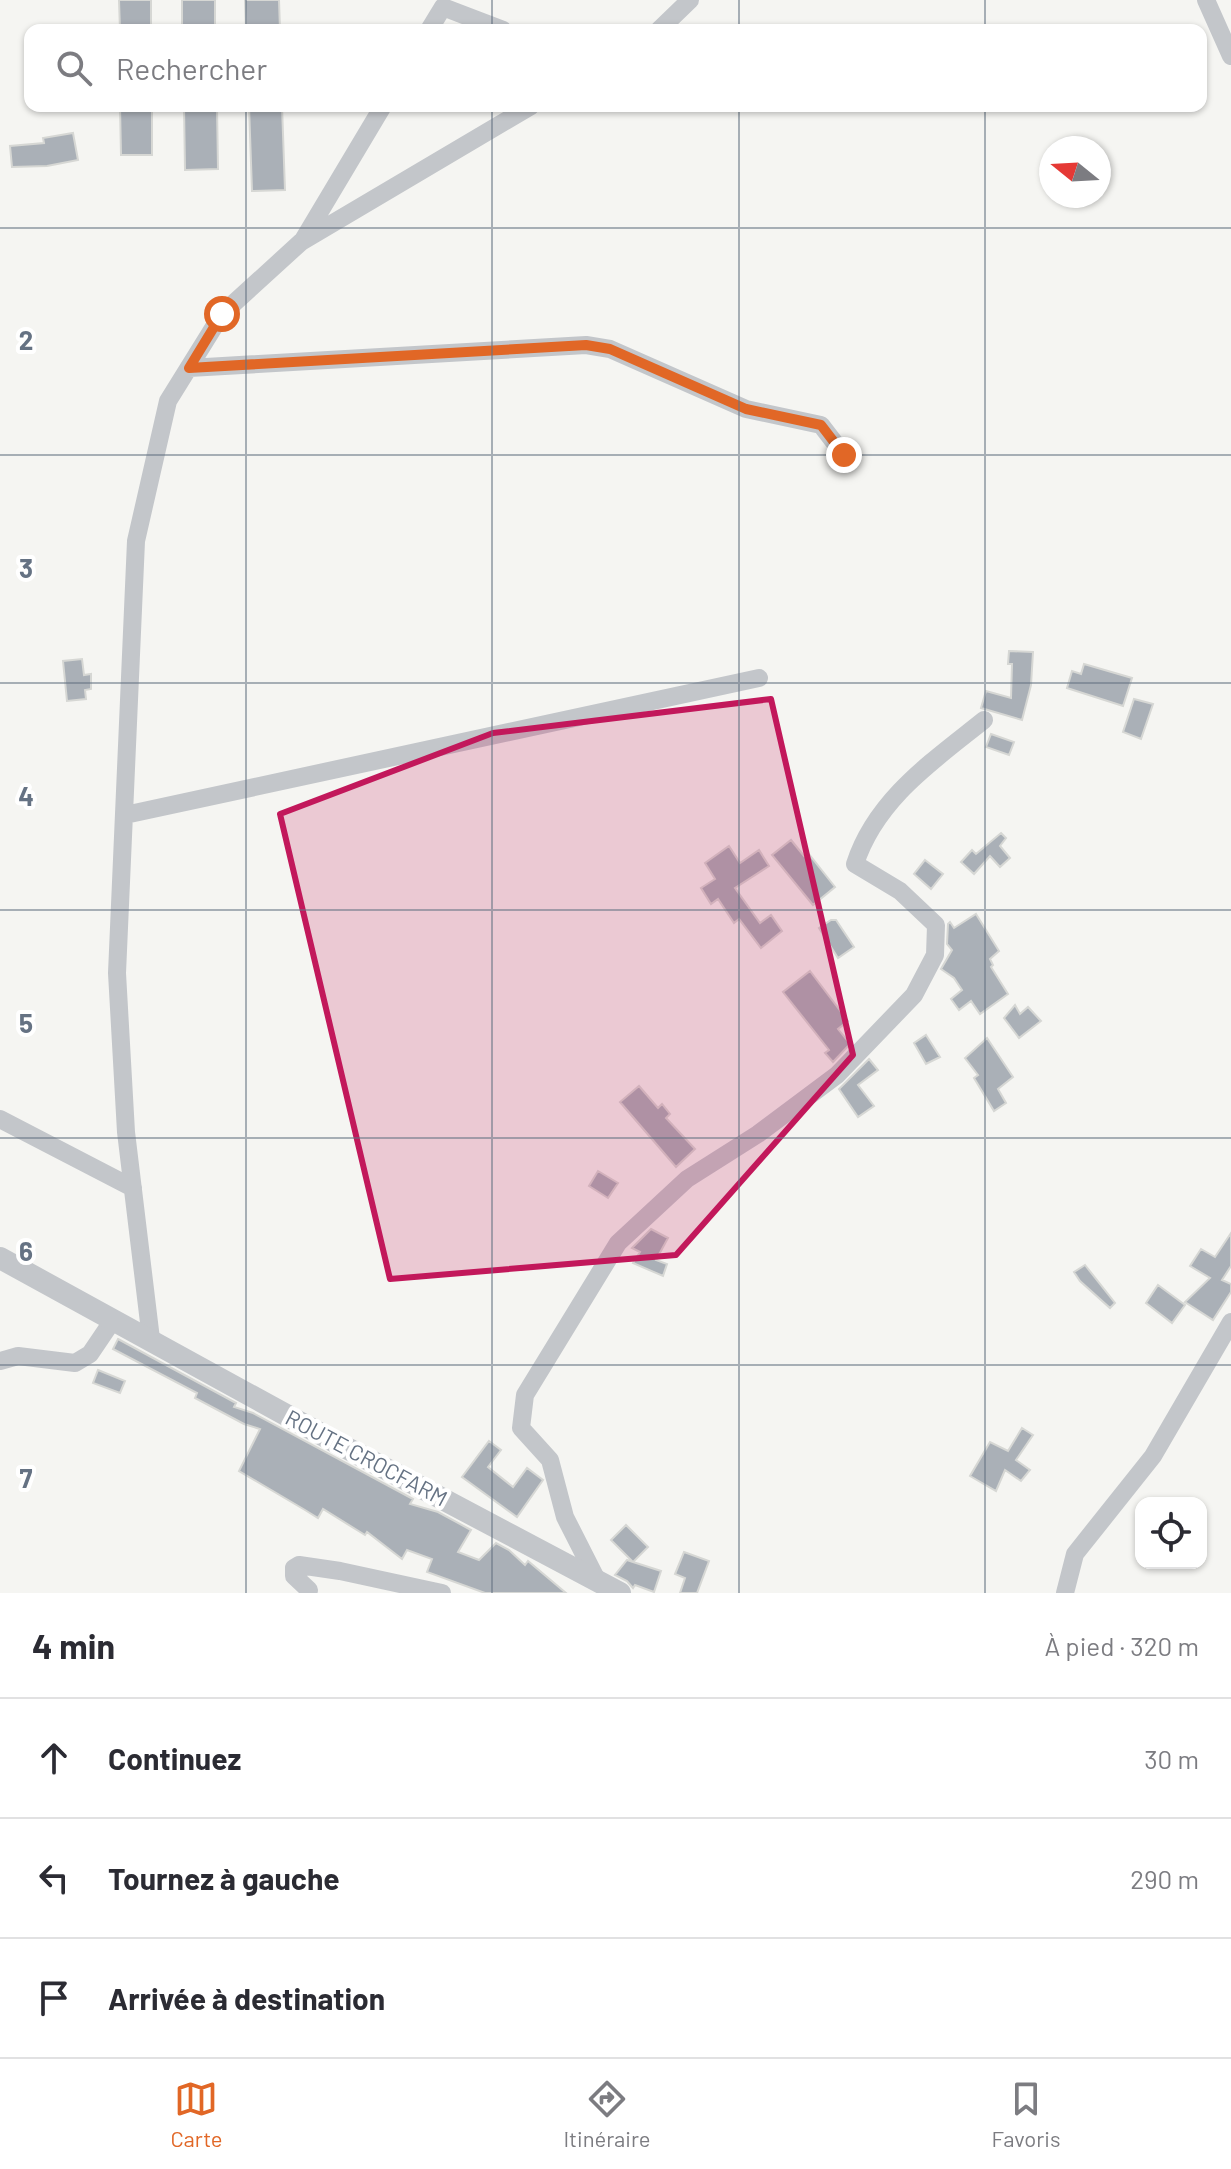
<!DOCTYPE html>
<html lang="fr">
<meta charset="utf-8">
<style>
:root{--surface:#fff;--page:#f2f2f3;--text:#2b2b33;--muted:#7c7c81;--line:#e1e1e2;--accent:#e16726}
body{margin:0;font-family:Barlow,sans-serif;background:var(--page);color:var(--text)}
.controls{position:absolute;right:24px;bottom:24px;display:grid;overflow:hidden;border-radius:16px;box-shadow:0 2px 6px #0004}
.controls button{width:72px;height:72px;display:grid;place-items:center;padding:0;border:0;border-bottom:2px solid var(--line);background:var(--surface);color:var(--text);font:40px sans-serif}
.compass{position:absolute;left:1039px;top:136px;width:72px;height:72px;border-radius:50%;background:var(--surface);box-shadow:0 2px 6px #0004;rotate:288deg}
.stop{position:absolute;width:24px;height:24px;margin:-18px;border:6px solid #e16726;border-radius:50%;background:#fff}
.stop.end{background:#e16726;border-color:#fff;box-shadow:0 2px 8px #0008}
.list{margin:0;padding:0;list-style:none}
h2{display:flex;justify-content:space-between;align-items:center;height:104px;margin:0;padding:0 32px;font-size:34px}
h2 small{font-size:26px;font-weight:400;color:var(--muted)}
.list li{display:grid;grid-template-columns:52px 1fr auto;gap:24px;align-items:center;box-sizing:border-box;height:120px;padding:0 32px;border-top:2px solid var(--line)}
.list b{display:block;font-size:30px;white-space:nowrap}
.list em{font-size:26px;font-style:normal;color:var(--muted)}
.icon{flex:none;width:44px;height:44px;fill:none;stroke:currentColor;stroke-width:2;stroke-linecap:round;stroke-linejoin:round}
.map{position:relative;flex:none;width:1231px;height:1593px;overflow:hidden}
.search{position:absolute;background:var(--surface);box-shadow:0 2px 6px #0004;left:24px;right:24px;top:24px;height:88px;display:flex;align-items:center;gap:20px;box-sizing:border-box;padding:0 28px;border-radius:16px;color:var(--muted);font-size:30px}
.sheet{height:464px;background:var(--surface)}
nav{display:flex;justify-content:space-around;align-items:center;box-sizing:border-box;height:112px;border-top:2px solid var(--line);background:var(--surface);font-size:22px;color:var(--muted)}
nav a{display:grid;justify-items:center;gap:4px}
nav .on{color:var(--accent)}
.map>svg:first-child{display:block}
.building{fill:#aab0b7;stroke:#d6d7d4;stroke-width:2}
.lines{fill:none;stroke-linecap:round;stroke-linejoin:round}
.minor{stroke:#c3c6ca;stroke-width:18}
.tertiary{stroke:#c3c6ca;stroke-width:22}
.route{stroke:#e16726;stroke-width:10}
.marked{fill:#c2185b;fill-opacity:0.2;stroke:#c2185b;stroke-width:6;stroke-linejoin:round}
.grid{fill:none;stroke:#657283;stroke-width:2;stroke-opacity:0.55}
.labels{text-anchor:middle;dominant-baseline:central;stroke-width:8;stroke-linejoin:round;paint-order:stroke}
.street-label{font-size:22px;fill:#657283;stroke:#fff}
.grid-label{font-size:26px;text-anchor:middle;font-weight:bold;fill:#657283;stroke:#fff;stroke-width:8;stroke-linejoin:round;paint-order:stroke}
</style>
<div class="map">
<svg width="1231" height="1593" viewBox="0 0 1231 1593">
<rect width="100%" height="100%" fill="#f5f5f2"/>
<path class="building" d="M 119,0 L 151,0 L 151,30 L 120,30 Z
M 182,0 L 215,0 L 215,30 L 182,30 Z
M 245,0 L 279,0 L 280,30 L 246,30 Z
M 120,106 L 152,106 L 152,155 L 121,155 Z
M 184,106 L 217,106 L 218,169 L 185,170 Z
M 249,106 L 282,106 L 285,190 L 252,191 Z
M 73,133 L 78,160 L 47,166 L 12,167 L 10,146 L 44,143 L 43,138 Z
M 1009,651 L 1033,652 L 1031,685 L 1022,720 L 981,708 L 986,691 L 1011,698 L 1012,664 L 1008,664 Z
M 82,659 L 84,675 L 91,674 L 91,689 L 85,690 L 86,699 L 67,701 L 63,661 Z
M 1084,664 L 1132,678 L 1123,706 L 1067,688 L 1072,671 L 1081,674 Z
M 1134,699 L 1153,704 L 1141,739 L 1123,732 Z
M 991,734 L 1014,742 L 1009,755 L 986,747 Z
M 1001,833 L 1006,838 L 1000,846 L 1010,858 L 1000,867 L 990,856 L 974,874 L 961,862 L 972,850 L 976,854 Z
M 791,840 L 804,856 L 808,853 L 835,887 L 813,905 L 772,855 Z
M 729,846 L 740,863 L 759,850 L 769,866 L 735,888 L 760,923 L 771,915 L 782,931 L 761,948 L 739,919 L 734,923 L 718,899 L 711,904 L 701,888 L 715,879 L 705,863 Z
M 925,860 L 943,874 L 931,889 L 914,874 Z
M 976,914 L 999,951 L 990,959 L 993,965 L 991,967 L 1008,994 L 980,1014 L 971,1001 L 959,1010 L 951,999 L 962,990 L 954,978 L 941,969 L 952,950 L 947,944 L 948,924 L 950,922 L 954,928 Z
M 831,920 L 836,920 L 854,947 L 838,958 L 819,928 Z
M 810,971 L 848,1021 L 838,1029 L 850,1044 L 833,1062 L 825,1053 L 829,1050 L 783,992 Z
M 1015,1005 L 1020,1014 L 1028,1007 L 1041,1021 L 1019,1038 L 1004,1018 Z
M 926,1035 L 940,1057 L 926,1064 L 914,1043 Z
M 987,1038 L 1013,1077 L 998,1089 L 1006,1103 L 994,1111 L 974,1078 L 978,1075 L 965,1058 Z
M 869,1059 L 878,1070 L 858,1085 L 874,1106 L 858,1117 L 839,1089 Z
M 639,1086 L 658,1108 L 662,1104 L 670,1114 L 666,1118 L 695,1149 L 676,1167 L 620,1102 Z
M 598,1171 L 618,1183 L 608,1198 L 589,1186 Z
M 651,1229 L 668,1238 L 656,1260 L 667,1264 L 663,1276 L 633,1263 L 640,1252 L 632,1248 Z
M 1231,1233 L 1231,1266 L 1222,1280 L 1231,1284 L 1231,1292 L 1213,1320 L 1185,1302 L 1210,1278 L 1190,1266 L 1201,1249 L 1215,1257 Z
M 1085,1265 L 1115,1303 L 1110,1308 L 1080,1281 L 1074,1272 Z
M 1158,1285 L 1185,1305 L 1172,1323 L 1146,1303 Z
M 118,1339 L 236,1403 L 234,1407 L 253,1413 L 413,1499 L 410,1504 L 438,1512 L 471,1530 L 458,1552 L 479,1560 L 496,1543 L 509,1550 L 525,1565 L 528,1561 L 566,1593 L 485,1593 L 427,1572 L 432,1559 L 407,1550 L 402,1559 L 367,1532 L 365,1535 L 323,1509 L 318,1518 L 305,1510 L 239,1471 L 260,1429 L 244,1424 L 195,1398 L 197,1393 L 113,1349 Z
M 98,1370 L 125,1381 L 120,1393 L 93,1383 Z
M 1022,1428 L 1033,1435 L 1016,1460 L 1030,1470 L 1021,1481 L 1005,1470 L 996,1491 L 970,1476 L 990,1442 L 1008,1451 Z
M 489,1441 L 501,1450 L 488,1467 L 513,1487 L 527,1468 L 543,1480 L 517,1517 L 462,1477 Z
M 626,1525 L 648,1547 L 633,1562 L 661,1571 L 654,1592 L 635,1585 L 633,1588 L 627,1581 L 615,1575 L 627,1560 L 633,1562 L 611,1540 Z
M 684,1552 L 709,1561 L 697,1593 L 680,1593 L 685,1578 L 675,1574 Z"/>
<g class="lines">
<path class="minor" d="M 1206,0 L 1231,56
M 429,30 L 443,7 L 503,30
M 659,30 L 690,0
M 303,240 L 383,106
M 189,368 L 586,345 L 610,349 L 746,409 L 821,425 L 844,455
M 125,815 L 759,678
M 0,1119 L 133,1188
M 151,1339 L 126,1132 L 117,973 L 136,541 L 168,401 L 222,314 L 301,242 L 531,106
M 0,1361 L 18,1356 L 75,1363 L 90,1354 L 113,1320
M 597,1580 L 565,1517 L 550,1460 L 521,1428 L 525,1395 L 618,1243 L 687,1179 L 758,1134 L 837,1075 L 914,995 L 935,955 L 936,925 L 900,891 L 855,864 C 876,799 933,761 984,720
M 309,1590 L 294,1576 L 294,1568 L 299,1565 L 340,1571 L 442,1593
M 1065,1593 L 1075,1554 L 1153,1456 L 1231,1322"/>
<path class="tertiary" d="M 0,1258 L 339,1444 L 620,1593"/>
</g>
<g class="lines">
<path class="route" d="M 222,314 L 189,368 L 586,345 L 610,349 L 746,409 L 821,425 L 844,455"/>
</g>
<path class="marked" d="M 771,699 L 853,1055 L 676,1255 L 390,1279 L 280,814 L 493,733 Z"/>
<path class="grid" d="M 246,0 L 246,30M 492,0 L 492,30M 739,0 L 739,30M 985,0 L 985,30M 246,106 L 246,1593M 492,106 L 492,1593M 739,106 L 739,1593M 985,106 L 985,1593M 0,228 L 1231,228M 0,455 L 1231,455M 0,683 L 1231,683M 0,910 L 1231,910M 0,1138 L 1231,1138M 0,1365 L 1231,1365"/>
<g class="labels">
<g class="street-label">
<text transform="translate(367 1457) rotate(28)">ROUTE CROCFARM</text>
</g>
</g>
<g class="grid-label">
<text x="26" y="350">2</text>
<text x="26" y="578">3</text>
<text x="26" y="806">4</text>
<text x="26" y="1033">5</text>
<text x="26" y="1261">6</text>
<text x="26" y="1488">7</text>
</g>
</svg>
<div class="controls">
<button><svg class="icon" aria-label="locate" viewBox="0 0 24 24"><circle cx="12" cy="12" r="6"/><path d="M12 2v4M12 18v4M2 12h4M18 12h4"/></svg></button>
</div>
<svg class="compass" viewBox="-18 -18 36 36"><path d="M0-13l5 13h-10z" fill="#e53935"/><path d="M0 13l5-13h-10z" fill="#7c7c81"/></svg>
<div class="stop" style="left:222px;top:314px"></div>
<div class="stop end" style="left:844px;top:455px"></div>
<div class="search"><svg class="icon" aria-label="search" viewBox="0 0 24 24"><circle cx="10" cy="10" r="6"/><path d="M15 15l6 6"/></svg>Rechercher</div>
</div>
<section class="sheet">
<h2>4 min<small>À pied · 320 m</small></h2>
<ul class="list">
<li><svg class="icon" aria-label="ahead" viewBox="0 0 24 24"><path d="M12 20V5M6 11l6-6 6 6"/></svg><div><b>Continuez</b></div><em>30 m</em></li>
<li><svg class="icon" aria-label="left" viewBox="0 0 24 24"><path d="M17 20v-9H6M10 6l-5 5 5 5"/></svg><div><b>Tournez à gauche</b></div><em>290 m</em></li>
<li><svg class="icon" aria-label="arrive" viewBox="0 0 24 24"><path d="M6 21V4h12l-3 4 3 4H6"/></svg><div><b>Arrivée à destination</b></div></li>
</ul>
</section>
<nav>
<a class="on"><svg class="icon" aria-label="map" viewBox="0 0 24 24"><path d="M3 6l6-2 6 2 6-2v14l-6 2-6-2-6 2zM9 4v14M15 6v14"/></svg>Carte</a>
<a><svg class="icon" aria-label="directions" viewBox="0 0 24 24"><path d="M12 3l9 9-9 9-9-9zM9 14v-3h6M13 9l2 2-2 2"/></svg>Itinéraire</a>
<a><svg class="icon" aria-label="saved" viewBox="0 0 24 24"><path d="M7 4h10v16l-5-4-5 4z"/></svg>Favoris</a>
</nav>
